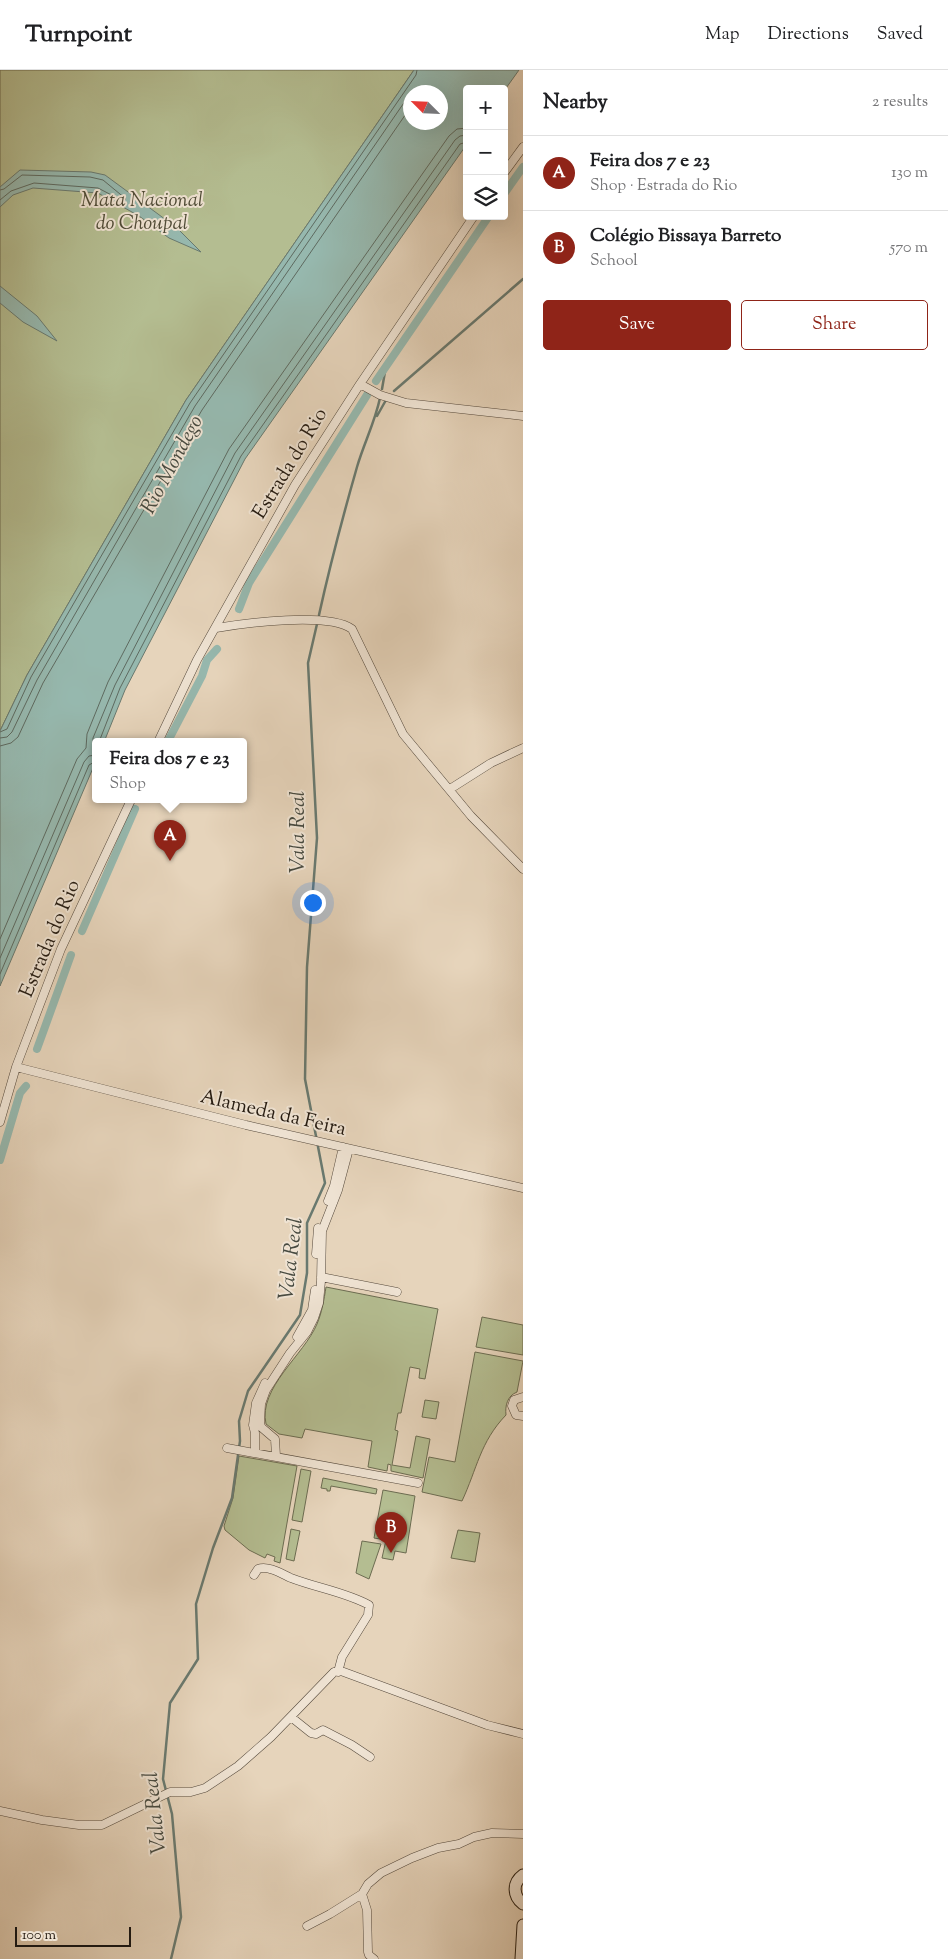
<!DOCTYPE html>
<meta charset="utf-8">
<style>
:root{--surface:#fff;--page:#f2f2f2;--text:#202124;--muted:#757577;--line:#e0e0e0;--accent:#8f2418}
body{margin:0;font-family:"Sorts Mill Goudy",serif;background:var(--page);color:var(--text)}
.controls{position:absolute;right:15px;top:15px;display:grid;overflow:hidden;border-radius:5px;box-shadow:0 5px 20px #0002}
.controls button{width:45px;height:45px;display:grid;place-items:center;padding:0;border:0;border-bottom:1px solid var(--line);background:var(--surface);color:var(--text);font:25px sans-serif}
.compass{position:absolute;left:403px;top:15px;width:45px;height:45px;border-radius:50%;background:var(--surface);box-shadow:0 5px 20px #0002;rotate:294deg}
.scale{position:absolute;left:15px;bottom:12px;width:116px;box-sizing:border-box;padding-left:5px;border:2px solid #251b11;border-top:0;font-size:14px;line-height:18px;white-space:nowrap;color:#251b11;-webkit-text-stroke:4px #efe3d3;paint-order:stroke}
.you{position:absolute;left:312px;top:832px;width:18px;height:18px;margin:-12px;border:4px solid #fff;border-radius:50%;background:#1a73e8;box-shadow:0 0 0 8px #1a73e833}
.badge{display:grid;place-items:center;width:32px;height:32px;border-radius:50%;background:var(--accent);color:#fff;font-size:16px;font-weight:700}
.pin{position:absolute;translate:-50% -41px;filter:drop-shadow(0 1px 2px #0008)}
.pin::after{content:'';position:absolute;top:26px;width:18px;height:15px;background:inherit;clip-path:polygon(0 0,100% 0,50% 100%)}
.popup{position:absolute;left:92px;top:668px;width:155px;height:65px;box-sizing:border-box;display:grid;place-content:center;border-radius:5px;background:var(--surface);filter:drop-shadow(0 1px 4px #0005);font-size:16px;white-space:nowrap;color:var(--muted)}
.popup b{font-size:19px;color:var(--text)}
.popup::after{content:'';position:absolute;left:50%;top:100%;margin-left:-10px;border:10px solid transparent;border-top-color:var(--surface)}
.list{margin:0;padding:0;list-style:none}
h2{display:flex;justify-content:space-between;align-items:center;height:65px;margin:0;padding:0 20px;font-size:21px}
h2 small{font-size:16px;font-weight:400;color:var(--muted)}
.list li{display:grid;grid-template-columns:32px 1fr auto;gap:15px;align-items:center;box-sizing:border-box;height:75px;padding:0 20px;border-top:1px solid var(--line)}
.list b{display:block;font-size:19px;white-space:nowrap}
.list p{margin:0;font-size:16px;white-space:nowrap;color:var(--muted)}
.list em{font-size:16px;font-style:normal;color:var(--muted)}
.actions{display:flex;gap:10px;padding:15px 20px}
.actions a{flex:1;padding:11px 0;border:1px solid var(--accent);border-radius:5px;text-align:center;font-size:18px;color:var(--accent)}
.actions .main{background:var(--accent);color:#fff}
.icon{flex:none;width:28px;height:28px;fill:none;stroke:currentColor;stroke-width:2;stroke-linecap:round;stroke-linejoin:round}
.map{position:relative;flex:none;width:523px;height:1889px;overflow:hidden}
header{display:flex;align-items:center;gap:30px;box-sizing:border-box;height:70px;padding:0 25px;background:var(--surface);border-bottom:1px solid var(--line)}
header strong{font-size:24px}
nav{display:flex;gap:28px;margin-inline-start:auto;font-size:18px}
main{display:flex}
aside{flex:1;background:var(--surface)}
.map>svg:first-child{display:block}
.green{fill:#b4bd91;stroke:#6c6c51}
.water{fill:#96b8ae;stroke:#69796f;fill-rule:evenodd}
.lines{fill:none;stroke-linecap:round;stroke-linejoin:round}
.shore{stroke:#5e6a60;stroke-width:1}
.stream{stroke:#69796f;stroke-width:2.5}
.canal{stroke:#96b8ae;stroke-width:8}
.street-casing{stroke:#55493c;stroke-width:9}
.secondary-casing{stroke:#251b11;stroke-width:13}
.street{stroke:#efe3d3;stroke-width:8}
.secondary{stroke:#efe3d3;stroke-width:11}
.labels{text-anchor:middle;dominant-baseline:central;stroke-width:4;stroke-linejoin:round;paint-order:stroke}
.park-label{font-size:20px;font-style:italic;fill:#504c37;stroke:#efe3d3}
.street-label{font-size:20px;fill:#251b11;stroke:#efe3d3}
.water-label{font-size:21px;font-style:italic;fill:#474a40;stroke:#efe3d3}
</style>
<header>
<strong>Turnpoint</strong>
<nav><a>Map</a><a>Directions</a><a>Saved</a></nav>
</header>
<main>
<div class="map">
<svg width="523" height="1889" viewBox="0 0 523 1889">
<rect width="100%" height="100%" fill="#e6d4bb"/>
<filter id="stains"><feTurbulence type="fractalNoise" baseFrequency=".004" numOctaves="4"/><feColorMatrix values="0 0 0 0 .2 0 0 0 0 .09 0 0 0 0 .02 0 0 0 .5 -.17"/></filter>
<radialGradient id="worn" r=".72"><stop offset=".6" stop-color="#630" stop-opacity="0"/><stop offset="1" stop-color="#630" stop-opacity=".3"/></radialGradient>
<path class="green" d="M 0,0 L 414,0 L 186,330 L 27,605 L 0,661 Z
M 326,1217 L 438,1239 L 425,1309 L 419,1308 L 420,1299 L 410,1297 L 401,1343 L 398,1343 L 395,1360 L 398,1361 L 392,1395 L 410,1398 L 416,1366 L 430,1369 L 423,1408 L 391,1401 L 391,1395 L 388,1394 L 387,1401 L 368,1397 L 372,1371 L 305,1359 L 302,1368 L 279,1364 L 266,1354 C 258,1318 304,1285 317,1254 C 322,1242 324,1230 326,1217 Z
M 482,1247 L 523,1255 L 523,1285 L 476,1277 Z
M 475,1282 L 523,1291 L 517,1322 C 507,1326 505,1336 506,1345 C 480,1372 477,1399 462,1431 L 422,1422 L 429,1387 L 455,1392 Z
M 425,1330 L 439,1332 L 436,1349 L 422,1347 Z
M 239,1386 L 297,1396 L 280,1493 L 274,1491 L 275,1487 L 267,1484 L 265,1488 L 249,1480 L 225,1460 L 224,1456 L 233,1428 Z
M 301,1399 L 311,1401 L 302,1452 L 292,1450 Z
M 323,1408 L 377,1419 L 376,1424 L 331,1416 L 330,1421 L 327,1421 L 327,1419 L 321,1418 Z
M 383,1420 L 415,1426 L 406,1483 L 395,1481 L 393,1490 L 382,1488 L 386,1470 L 374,1468 Z
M 291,1459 L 300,1461 L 294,1491 L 286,1489 Z
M 458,1460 L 480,1463 L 475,1492 L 451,1488 Z
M 362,1471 L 381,1474 L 369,1509 L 356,1503 Z"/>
<path class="water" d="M 414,0 L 519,0 L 504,21 L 504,19 L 467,19 L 467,74 L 245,389 L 125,620 L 104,672 L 96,672 L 96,691 L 0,916 L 0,661 L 27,605 L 186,330 ZM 440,22 L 440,52 L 410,52 L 410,22 Z
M 20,100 L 91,102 L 105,105 L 177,158 L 201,182 L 169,168 L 139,146 L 98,123 L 33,118 L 13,125 L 0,137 L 0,117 Z
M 0,216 L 37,246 L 57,271 L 23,252 L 0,233 Z"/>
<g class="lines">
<path class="shore" d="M 0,120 L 4,119 L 22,105 L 90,107 L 103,110 L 126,129 L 123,131 L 98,118 L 34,113 L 11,121 L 0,130
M 0,662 L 7,659 L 31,607 L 190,333 L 416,5 L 417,0
M 0,668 L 7,667 L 12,662 L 37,610 L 195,336 L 410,24
M 99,672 L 120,618 L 241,386 L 460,74 L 467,72
M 0,676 L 11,673 L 18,667 L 43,613 L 202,340 L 410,38
M 96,679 L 93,674 L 93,668 L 115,615 L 235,383 L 455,70 L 460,66 L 467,65
M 0,869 L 77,689 L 86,678 L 87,664 L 108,612 L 229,379 L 449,66 L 457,59 L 467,58
M 0,888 L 84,692 L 89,686 L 96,685
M 0,904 L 89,695 L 96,691"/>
<path class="stream" d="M 382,319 L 386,296
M 394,321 L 523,209
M 377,346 L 386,330
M 319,545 C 330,495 343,446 357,397 C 364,373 375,352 380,328
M 171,1889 L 181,1847 L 172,1744 L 163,1709 L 170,1633 L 198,1589 L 196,1534 L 213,1478 L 232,1428 L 240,1371 L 239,1351 L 248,1321 L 300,1245 L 307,1203 L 307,1153 L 325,1113 L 305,1009 L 307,897 L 317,768 L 308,593 L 317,554"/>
<path class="canal" d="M 504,124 L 523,97
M 376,311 L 489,146
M 239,539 L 249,513 L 367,325
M 168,671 L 202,606 L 207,590 L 217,579
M 82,861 L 135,739
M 37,979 L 71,885
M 0,1090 L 20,1023 L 26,1016"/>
<g class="street-casing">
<path id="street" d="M 504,103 L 523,77
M 360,314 L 380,325 L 406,333 L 523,346
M 216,558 C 245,553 328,542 352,559 L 403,664 L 471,746 L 523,799
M 158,672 L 197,590 L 295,415 L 360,314 L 474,146
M 450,719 L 491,693 L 523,678
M 16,997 L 246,1055 L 523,1118
M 0,1052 L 16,997 L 61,879 L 131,730
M 328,1131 L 334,1116 L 343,1077
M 316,1184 L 318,1158
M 321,1207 L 397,1222
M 297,1267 L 312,1240 L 315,1220
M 523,1327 L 514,1330 L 512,1336 L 516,1345 L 523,1346
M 227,1378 L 418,1413
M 255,1382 L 255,1363 L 253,1355 L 256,1333 L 265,1313
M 276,1386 L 275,1369 L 261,1357 L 260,1352 L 261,1334 L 266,1320 L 290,1283 L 307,1262 L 314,1248 L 319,1233 L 321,1211 L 322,1161 L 338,1120 L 349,1079
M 254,1505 L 258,1499 C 268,1495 282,1504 291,1508 C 317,1518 345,1522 369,1535 L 368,1545 L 342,1587 L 338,1602
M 291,1647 L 311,1663 L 316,1664 L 323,1660 L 352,1675 L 370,1687
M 0,1741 L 42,1750 L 79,1755 L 102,1755 L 170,1722 L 191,1722 L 205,1718 L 238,1696 L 271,1667 L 334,1602 L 341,1601 L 487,1655 L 523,1664
M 362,1824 L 367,1840 L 368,1882 L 369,1885 L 374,1889
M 307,1856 L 330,1844 L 362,1824 L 368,1814 L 381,1803 L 412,1788 L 438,1778 L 459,1774 L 474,1767 L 492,1763 L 523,1764"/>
</g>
<g class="secondary-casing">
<path id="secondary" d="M 523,1805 C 512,1813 513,1826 523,1834
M 521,1889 L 523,1855"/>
</g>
<use href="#street" class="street"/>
<use href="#secondary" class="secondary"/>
</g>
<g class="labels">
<g class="park-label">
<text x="142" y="131">Mata Nacional<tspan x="142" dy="23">do Choupal</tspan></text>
</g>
<g class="street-label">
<text transform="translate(291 394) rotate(-59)">Estrada do Rio</text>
<text transform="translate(51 869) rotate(-67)">Estrada do Rio</text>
<text transform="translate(273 1044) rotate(13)">Alameda da Feira</text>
</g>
<g class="water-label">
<text transform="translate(173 395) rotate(-62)">Rio Mondego</text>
<text transform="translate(299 762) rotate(-90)">Vala Real</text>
<text transform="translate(292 1189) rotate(-83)">Vala Real</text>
<text transform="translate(156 1743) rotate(-96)">Vala Real</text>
</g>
</g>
<rect width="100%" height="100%" filter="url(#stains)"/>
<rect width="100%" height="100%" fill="url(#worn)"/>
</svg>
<div class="controls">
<button>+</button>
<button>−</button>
<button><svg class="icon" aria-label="layers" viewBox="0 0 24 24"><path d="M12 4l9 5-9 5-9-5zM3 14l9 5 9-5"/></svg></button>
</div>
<svg class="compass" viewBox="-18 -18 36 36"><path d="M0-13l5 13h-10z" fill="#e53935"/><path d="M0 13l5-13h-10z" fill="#757577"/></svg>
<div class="scale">100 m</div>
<div class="you"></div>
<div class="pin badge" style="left:170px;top:791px">A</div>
<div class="popup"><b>Feira dos 7 e 23</b>Shop</div>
<div class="pin badge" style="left:391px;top:1483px">B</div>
</div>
<aside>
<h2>Nearby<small>2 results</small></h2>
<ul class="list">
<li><span class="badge">A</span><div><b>Feira dos 7 e 23</b><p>Shop · Estrada do Rio</p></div><em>130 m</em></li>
<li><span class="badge">B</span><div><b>Colégio Bissaya Barreto</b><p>School</p></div><em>570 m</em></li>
</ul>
<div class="actions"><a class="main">Save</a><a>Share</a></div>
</aside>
</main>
